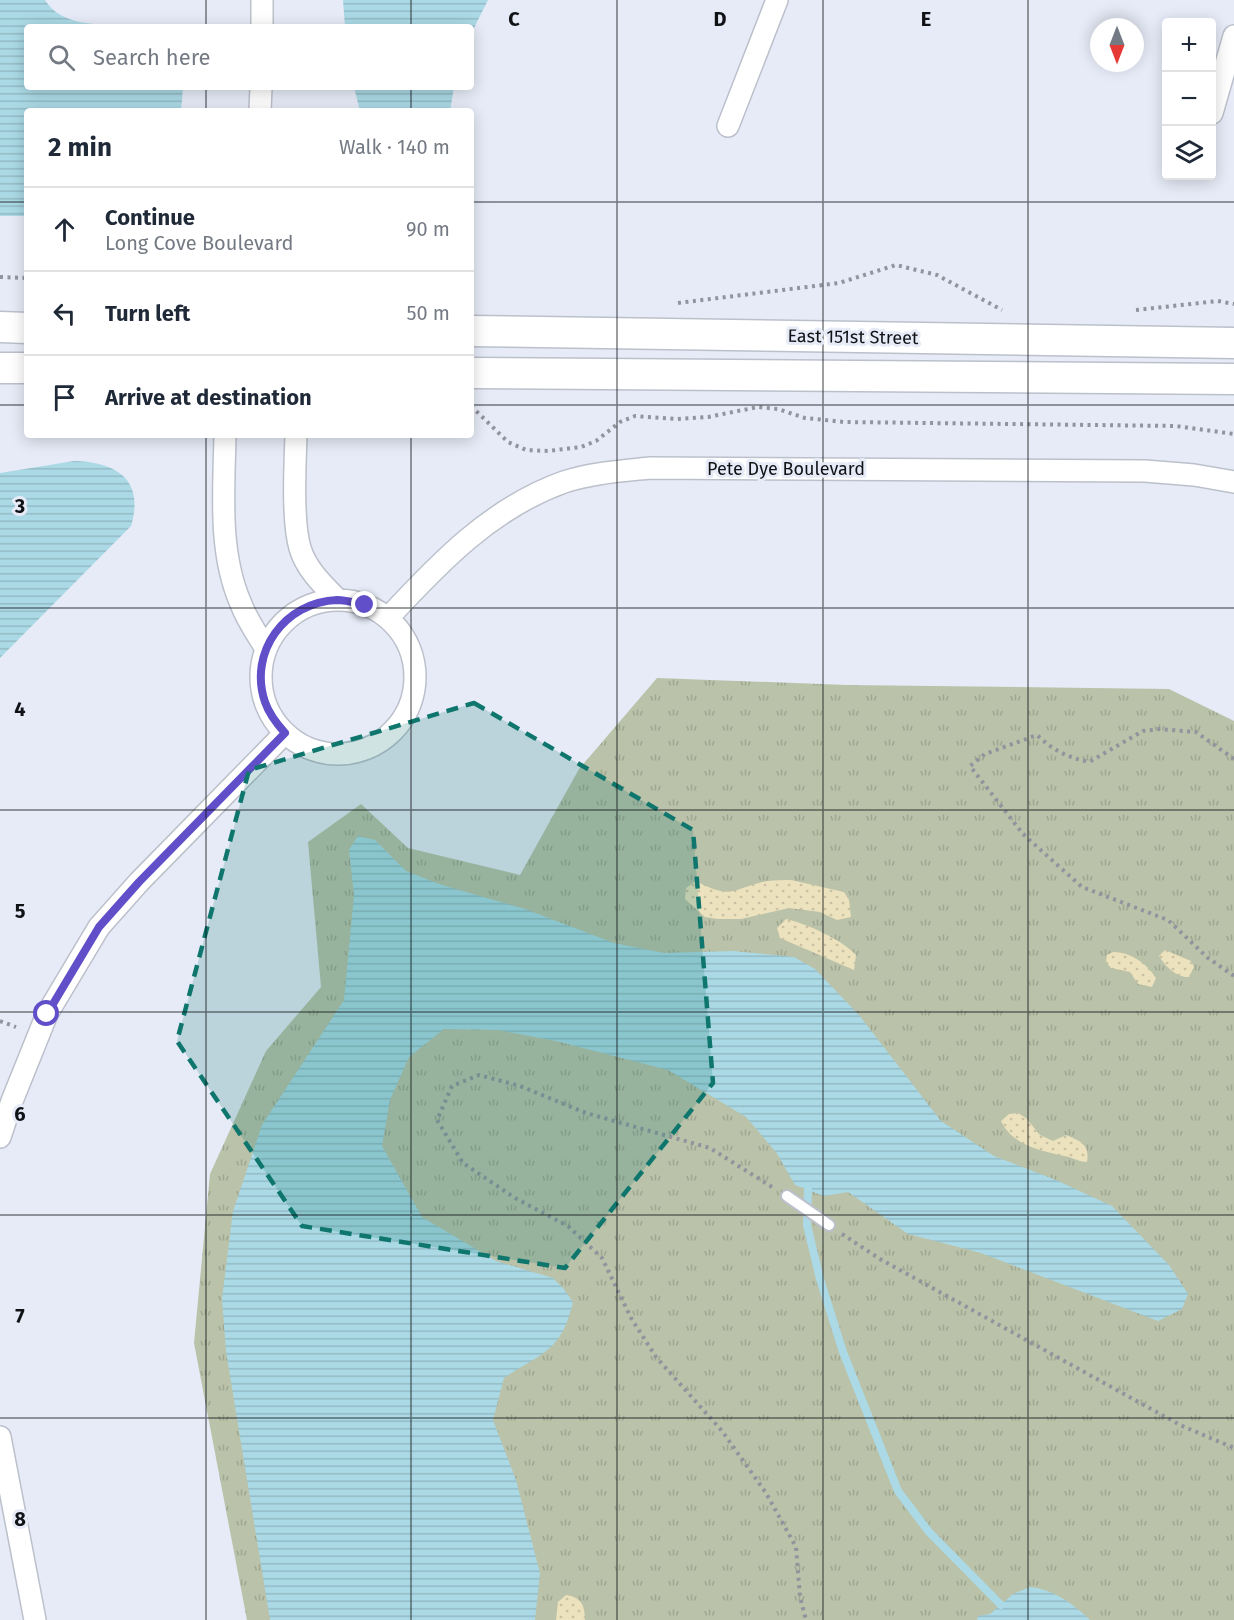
<!DOCTYPE html>
<meta charset="utf-8">
<style>
:root{--surface:#fff;--page:#f2f2f3;--text:#1f2937;--muted:#747a83;--line:#e0e1e3}
body{margin:0;font-family:"Fira Sans",sans-serif;background:var(--page);color:var(--text)}
.controls{position:absolute;right:18px;top:18px;display:grid;overflow:hidden;border-radius:6px;box-shadow:0 3px 15px #0003}
.controls button{width:54px;height:54px;display:grid;place-items:center;padding:0;border:0;border-bottom:2px solid var(--line);background:var(--surface);color:var(--text);font:30px sans-serif}
.compass{position:absolute;left:1090px;top:18px;width:54px;height:54px;border-radius:50%;background:var(--surface);box-shadow:0 3px 15px #0003;rotate:180deg}
.stop{position:absolute;width:18px;height:18px;margin:-14px;border:4px solid #604fc8;border-radius:50%;background:#fff}
.stop.end{background:#604fc8;border-color:#fff;box-shadow:0 2px 6px #0008}
.list{margin:0;padding:0;list-style:none}
h2{display:flex;justify-content:space-between;align-items:center;height:78px;margin:0;padding:0 24px;font-size:26px}
h2 small{font-size:20px;font-weight:400;color:var(--muted)}
.list li{display:grid;grid-template-columns:39px 1fr auto;gap:18px;align-items:center;box-sizing:border-box;height:84px;padding:0 24px;border-top:2px solid var(--line)}
.list b{display:block;font-size:22px;white-space:nowrap}
.list p{margin:0;font-size:20px;white-space:nowrap;color:var(--muted)}
.list em{font-size:20px;font-style:normal;color:var(--muted)}
.icon{flex:none;width:33px;height:33px;fill:none;stroke:currentColor;stroke-width:2;stroke-linecap:round;stroke-linejoin:round}
.map{position:relative;flex:none;width:1234px;height:1620px;overflow:hidden}
.search{position:absolute;background:var(--surface);box-shadow:0 3px 15px #0003;left:24px;top:24px;width:450px;height:66px;display:flex;align-items:center;gap:15px;box-sizing:border-box;padding:0 21px;border-radius:6px;color:var(--muted);font-size:22px}
.panel{position:absolute;background:var(--surface);box-shadow:0 3px 15px #0003;left:24px;top:108px;width:450px;height:330px;border-radius:6px}
.map>svg:first-child{display:block}
.grass{fill:url(#grass-tufts)}
.sand{fill:url(#sand-dots)}
.water{fill:url(#water-rules)}
.lines{fill:none;stroke-linecap:round;stroke-linejoin:round}
.stream{stroke:#abdae6;stroke-width:8}
.lane-casing{stroke:#bbc0cb;stroke-width:14}
.street-casing{stroke:#bbc0cb;stroke-width:24}
.secondary-casing{stroke:#bbc0cb;stroke-width:33}
.path{stroke:#91949d;stroke-width:4;stroke-dasharray:3 4.5;stroke-linecap:butt}
.lane{stroke:#fff;stroke-width:10}
.street{stroke:#fff;stroke-width:21}
.secondary{stroke:#fff;stroke-width:30}
.route{stroke:#604fc8;stroke-width:8}
.marked{fill:#0f766e;fill-opacity:0.2;stroke:#0f766e;stroke-width:4.5;stroke-dasharray:12 8;stroke-linejoin:round}
.grid{fill:none;stroke:#111216;stroke-width:1.5;stroke-opacity:0.55}
.labels{text-anchor:middle;dominant-baseline:central;stroke-width:6;stroke-linejoin:round;paint-order:stroke}
.street-label{font-size:18px;fill:#111216;stroke:#e6ebf7}
.grid-label{font-size:20px;text-anchor:middle;font-weight:bold;fill:#111216;stroke:#e6ebf7;stroke-width:6;stroke-linejoin:round;paint-order:stroke}
</style>
<div class="map">
<svg width="1234" height="1620" viewBox="0 0 1234 1620">
<defs>
<pattern id="grass-tufts" width="24" height="20" patternUnits="userSpaceOnUse" patternTransform="scale(1.5)"><rect width="24" height="20" fill="#bac2a9"/><path d="M3 7l-1-3M5 7V3M7 7l1-3M15 17l-1-3M17 17v-4M19 17l1-3" fill="none" stroke="#9fa691"/></pattern>
<pattern id="sand-dots" width="8" height="8" patternUnits="userSpaceOnUse" patternTransform="scale(1.5)"><rect width="8" height="8" fill="#ece2bd"/><path d="M2 2h.1M6 6h.1" fill="none" stroke="#c9c1a2" stroke-width="1.8" stroke-linecap="round"/></pattern>
<pattern id="water-rules" width="6" height="5" patternUnits="userSpaceOnUse" patternTransform="scale(1.5)"><rect width="6" height="5" fill="#abdae6"/><path d="M0 2.5h6" fill="none" stroke="#92bac5"/></pattern>
</defs>
<rect width="100%" height="100%" fill="#e6ebf7"/>
<path class="grass" d="M 657,678 L 847,685 L 1169,689 L 1234,721 L 1234,1620 L 247,1620 L 194,1343 L 210,1174 L 266,1051 L 321,987 L 308,842 L 361,804 L 408,848 L 520,875 L 579,769 Z"/>
<path class="sand" d="M 791,880 L 844,892 L 849,900 L 851,917 L 837,920 L 820,912 L 789,908 L 741,919 L 718,919 L 705,917 L 685,899 L 686,888 L 696,881 C 733,901 732,888 767,881 C 775,880 784,880 791,880 Z
M 786,919 C 807,924 841,939 856,955 L 854,970 L 780,938 L 777,928 Z
M 1165,950 L 1191,961 L 1194,967 L 1189,977 C 1177,978 1165,966 1159,956 Z
M 1113,952 C 1131,952 1147,964 1156,978 L 1152,987 L 1138,984 L 1130,972 L 1111,968 L 1106,962 L 1107,955 Z
M 1018,1113 L 1026,1118 L 1040,1135 L 1053,1141 L 1066,1135 C 1080,1141 1090,1144 1087,1162 C 1080,1162 1075,1159 1069,1157 C 1044,1151 1013,1147 1001,1121 L 1009,1114 Z
M 566,1595 C 581,1597 585,1605 585,1620 L 556,1620 L 558,1602 Z"/>
<path class="water" d="M 0,0 L 45,0 C 62,27 97,23 126,27 L 27,27 L 27,87 L 183,87 L 181,111 L 27,111 L 27,216 L 0,216 Z
M 343,0 L 488,0 L 471,34 L 471,27 L 345,27 Z
M 354,87 L 454,87 L 450,111 L 360,111 Z
M 74,461 C 116,462 145,479 131,526 L 0,658 L 0,473 Z
M 358,836 L 375,840 L 406,871 L 439,884 L 525,909 L 614,943 L 664,953 L 733,951 L 794,957 L 815,969 L 859,1015 L 941,1121 L 994,1156 L 1056,1180 L 1112,1206 L 1169,1265 L 1188,1294 L 1182,1309 L 1158,1321 L 981,1253 L 908,1234 L 848,1192 L 824,1196 L 795,1185 L 776,1152 L 746,1117 L 668,1070 L 556,1041 L 498,1030 L 444,1029 L 409,1057 L 390,1100 L 382,1146 L 422,1217 L 496,1261 L 553,1278 L 563,1288 L 573,1302 C 561,1352 543,1352 504,1378 L 493,1420 L 516,1480 L 540,1573 L 535,1620 L 270,1620 L 226,1351 L 222,1299 L 233,1211 L 262,1125 L 344,1000 L 354,895 L 349,850 Z
M 1030,1587 C 1052,1589 1074,1604 1090,1620 L 977,1620 L 978,1616 L 990,1614 L 1013,1594 Z"/>
<g class="lines">
<path class="stream" d="M 808,1189 L 807,1225 L 820,1279 L 843,1352 L 898,1491 L 929,1532 L 1001,1605"/>
<g class="lane-casing">
<path id="lane" d="M 787,1196 L 829,1225"/>
</g>
<g class="street-casing">
<path id="street" d="M 262,0 L 262,27
M 260,111 L 261,87
M 1212,113 L 1234,36
M 728,126 L 777,0
M 225,435 C 224,491 218,552 241,604 C 247,620 257,634 266,649
M 296,435 C 295,465 292,521 300,548 C 306,569 323,585 338,600
M261 677a77 77 0 1 1 154 0a77 77 0 1 1-154 0Z
M 388,618 C 439,563 491,508 564,482 C 591,473 621,471 650,468 L 1145,471 L 1194,475 L 1234,482
M 0,1137 L 12,1101 L 47,1014 L 99,927 L 139,882 L 285,733
M 0,1437 L 35,1620"/>
</g>
<g class="secondary-casing">
<path id="secondary" d="M 0,327 L 27,328
M 471,331 L 1234,343
M 0,368 L 27,368
M 471,373 L 1234,379"/>
</g>
<path class="path" d="M 0,277 L 27,278
M 678,303 L 839,283 L 896,265 L 937,275 L 1002,310
M 1136,310 L 1218,301 L 1234,304
M 471,406 L 508,442 L 526,450 L 548,451 L 581,447 L 596,441 L 620,422 L 635,416 L 676,419 L 708,417 L 758,407 L 778,409 L 805,418 L 844,422 L 1176,426 L 1234,434
M 1234,759 L 1196,732 L 1159,729 L 1143,731 L 1089,762 C 1067,757 1054,751 1037,735 L 985,754 L 970,766 L 1023,834 L 1082,887 L 1168,920 L 1208,958 L 1234,976
M 0,1021 L 16,1027
M 772,1187 L 710,1148 L 586,1113 L 520,1086 L 479,1075 L 452,1086 L 437,1120 L 463,1163 L 515,1198 L 568,1226 L 602,1258 L 631,1318 L 656,1357 L 722,1431 L 766,1493 L 796,1547 L 800,1597 L 806,1620
M 842,1234 L 880,1259 L 1180,1425 L 1234,1448"/>
<use href="#lane" class="lane"/>
<use href="#street" class="street"/>
<use href="#secondary" class="secondary"/>
</g>
<g class="lines">
<path class="route" d="M 47,1014 L 99,927 L 139,882 L 285,733 C 277,724 269,714 265,702 C 248,652 285,602 337,600 C 346,600 356,603 365,605"/>
</g>
<path class="marked" d="M 474,703 L 693,830 L 713,1083 L 565,1268 L 302,1226 L 177,1041 L 249,770 Z"/>
<path class="grid" d="M 206,0 L 206,27M 411,0 L 411,27M 617,0 L 617,1620M 823,0 L 823,1620M 1028,0 L 1028,1620M 206,87 L 206,111M 411,87 L 411,111M 0,202 L 27,202M 471,202 L 1234,202M 0,405 L 27,405M 471,405 L 1234,405M 206,435 L 206,1620M 411,435 L 411,1620M 0,608 L 1234,608M 0,810 L 1234,810M 0,1012 L 1234,1012M 0,1215 L 1234,1215M 0,1418 L 1234,1418"/>
<g class="labels">
<g class="street-label">
<text transform="translate(853 337) rotate(1)">East 151st Street</text>
<text x="786" y="469">Pete Dye Boulevard</text>
</g>
</g>
<g class="grid-label">
<text x="514" y="26">C</text>
<text x="720" y="26">D</text>
<text x="926" y="26">E</text>
<text x="20" y="513">3</text>
<text x="20" y="716">4</text>
<text x="20" y="918">5</text>
<text x="20" y="1121">6</text>
<text x="20" y="1323">7</text>
<text x="20" y="1526">8</text>
</g>
</svg>
<div class="controls">
<button>+</button>
<button>−</button>
<button><svg class="icon" aria-label="layers" viewBox="0 0 24 24"><path d="M12 4l9 5-9 5-9-5zM3 14l9 5 9-5"/></svg></button>
</div>
<svg class="compass" viewBox="-18 -18 36 36"><path d="M0-13l5 13h-10z" fill="#e53935"/><path d="M0 13l5-13h-10z" fill="#747a83"/></svg>
<div class="stop" style="left:47px;top:1014px"></div>
<div class="stop end" style="left:365px;top:605px"></div>
<div class="search"><svg class="icon" aria-label="search" viewBox="0 0 24 24"><circle cx="10" cy="10" r="6"/><path d="M15 15l6 6"/></svg>Search here</div>
<section class="panel">
<h2>2 min<small>Walk · 140 m</small></h2>
<ul class="list">
<li><svg class="icon" aria-label="ahead" viewBox="0 0 24 24"><path d="M12 20V5M6 11l6-6 6 6"/></svg><div><b>Continue</b><p>Long Cove Boulevard</p></div><em>90 m</em></li>
<li><svg class="icon" aria-label="left" viewBox="0 0 24 24"><path d="M17 20v-9H6M10 6l-5 5 5 5"/></svg><div><b>Turn left</b></div><em>50 m</em></li>
<li><svg class="icon" aria-label="arrive" viewBox="0 0 24 24"><path d="M6 21V4h12l-3 4 3 4H6"/></svg><div><b>Arrive at destination</b></div></li>
</ul>
</section>
</div>
